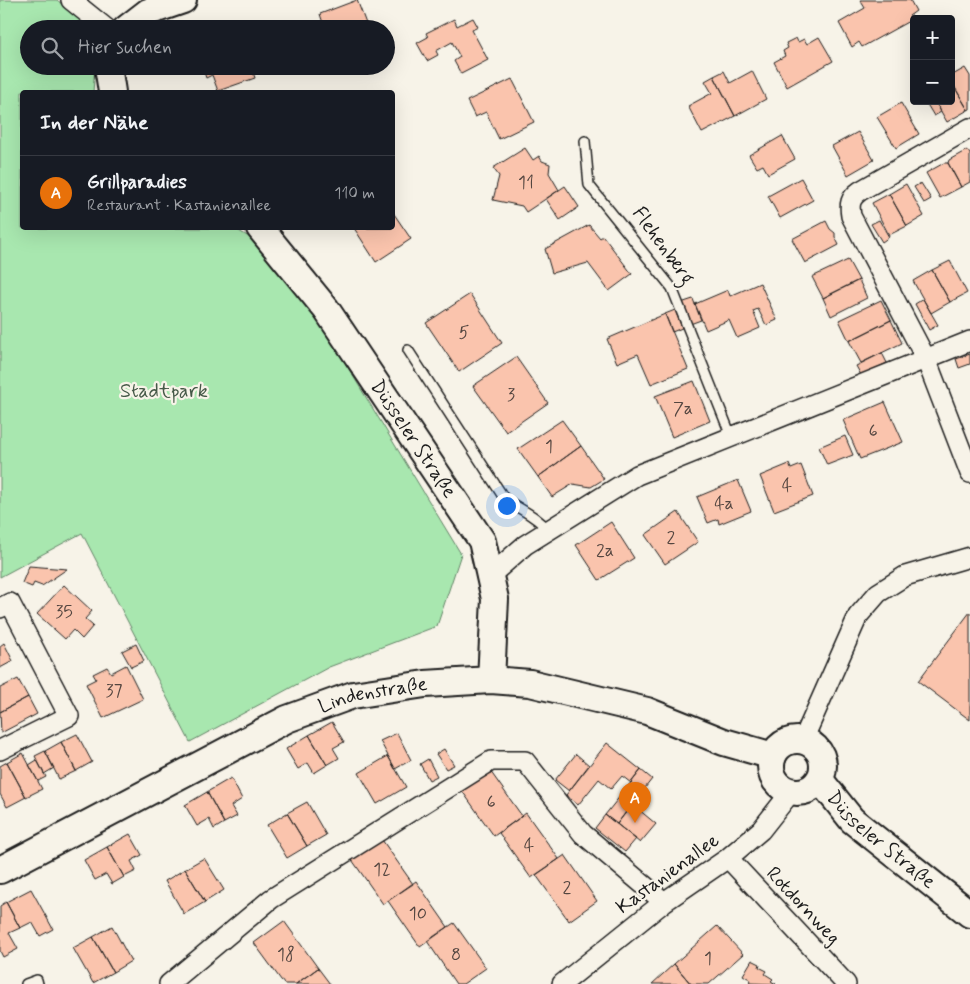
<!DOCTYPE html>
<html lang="de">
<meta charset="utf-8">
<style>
:root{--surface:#171b24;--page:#20242c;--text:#f1f3f6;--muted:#9ea1a6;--line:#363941;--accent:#7c3aed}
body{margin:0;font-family:Mynerve,sans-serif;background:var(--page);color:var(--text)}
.controls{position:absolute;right:15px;top:15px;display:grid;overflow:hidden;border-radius:5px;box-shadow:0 5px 20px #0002}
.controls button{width:45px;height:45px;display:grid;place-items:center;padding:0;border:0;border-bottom:1px solid var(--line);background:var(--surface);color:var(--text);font:25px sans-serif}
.you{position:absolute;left:506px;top:505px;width:18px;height:18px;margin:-12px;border:4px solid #fff;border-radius:50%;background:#1a73e8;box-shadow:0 0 0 8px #1a73e833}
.badge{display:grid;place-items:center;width:32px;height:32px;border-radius:50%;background:var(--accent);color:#fff;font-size:16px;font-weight:700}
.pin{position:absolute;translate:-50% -41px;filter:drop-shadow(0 1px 2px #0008)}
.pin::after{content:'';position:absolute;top:26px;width:18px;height:15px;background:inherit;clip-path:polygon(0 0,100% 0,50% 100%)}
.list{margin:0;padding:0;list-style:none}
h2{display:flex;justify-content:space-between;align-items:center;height:65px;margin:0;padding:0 20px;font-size:21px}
h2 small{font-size:16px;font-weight:400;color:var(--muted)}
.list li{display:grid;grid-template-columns:32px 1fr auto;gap:15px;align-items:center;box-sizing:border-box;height:75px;padding:0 20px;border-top:1px solid var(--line)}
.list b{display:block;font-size:19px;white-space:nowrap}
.list p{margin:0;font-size:16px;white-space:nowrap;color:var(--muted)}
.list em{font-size:16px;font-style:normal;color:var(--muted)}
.icon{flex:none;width:28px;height:28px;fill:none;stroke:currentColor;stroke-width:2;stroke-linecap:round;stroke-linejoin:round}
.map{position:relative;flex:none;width:970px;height:984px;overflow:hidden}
.search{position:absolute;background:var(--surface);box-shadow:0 5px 20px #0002;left:20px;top:20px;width:375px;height:55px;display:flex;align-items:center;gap:12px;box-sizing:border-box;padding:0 18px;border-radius:28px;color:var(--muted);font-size:19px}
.panel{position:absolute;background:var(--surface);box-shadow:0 5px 20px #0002;left:20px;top:90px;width:375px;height:140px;border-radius:5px}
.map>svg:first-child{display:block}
.green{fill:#a8e7af;stroke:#628266}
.building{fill:#fac4ad;stroke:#1c1c1c}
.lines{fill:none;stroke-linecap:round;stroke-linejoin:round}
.lane-casing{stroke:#1c1c1c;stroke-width:12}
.street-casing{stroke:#1c1c1c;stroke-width:22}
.secondary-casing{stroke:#1c1c1c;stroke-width:30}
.lane{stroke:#f7f3e8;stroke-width:9}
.street{stroke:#f7f3e8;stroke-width:19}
.secondary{stroke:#f7f3e8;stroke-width:26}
.labels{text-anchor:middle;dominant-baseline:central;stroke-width:4.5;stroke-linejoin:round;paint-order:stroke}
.number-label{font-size:18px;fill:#544640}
.street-label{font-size:20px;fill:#1c1c1c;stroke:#f7f3e8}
.park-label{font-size:20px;fill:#465948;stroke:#f7f3e8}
</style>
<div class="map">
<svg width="970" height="984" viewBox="0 0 970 984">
<rect width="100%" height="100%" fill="#f7f3e8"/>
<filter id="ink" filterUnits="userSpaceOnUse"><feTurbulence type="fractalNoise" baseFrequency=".02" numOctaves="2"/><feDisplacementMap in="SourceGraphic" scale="10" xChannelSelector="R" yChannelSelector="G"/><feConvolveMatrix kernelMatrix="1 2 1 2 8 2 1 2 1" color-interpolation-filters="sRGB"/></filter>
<g filter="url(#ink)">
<path class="green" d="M 0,0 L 57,0 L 92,29 L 29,29 L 29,66 L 95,66 L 93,92 L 22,92 L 22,228 L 234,228 L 249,237 L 324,328 L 461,554 L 437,626 L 329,667 L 190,742 L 82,533 L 0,577 Z"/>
<path class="building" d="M 357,0 L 368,29 L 325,29 L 320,14 Z
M 860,0 L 910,0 L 916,11 L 909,16 L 911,20 L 862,47 L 859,42 L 852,47 L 839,23 L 865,8 Z
M 473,18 L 478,27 L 472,30 L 488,60 L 461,74 L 454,61 L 460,57 L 452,42 L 436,51 L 438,55 L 427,61 L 417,43 L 428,37 L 426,33 L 454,19 L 457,26 Z
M 819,37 L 833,61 L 787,87 L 774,62 L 785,56 L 783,51 L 788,48 L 786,43 L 796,38 L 798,42 L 804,39 L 807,44 Z
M 202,66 L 251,66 L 255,78 L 218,91 L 212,75 L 206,78 Z
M 965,68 L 970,76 L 970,109 L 968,110 L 951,81 L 951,76 Z
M 724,71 L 730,83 L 752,71 L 766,99 L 735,116 L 714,76 Z
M 714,76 L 735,116 L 702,133 L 688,106 L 712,93 L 705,81 Z
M 512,79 L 534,122 L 499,139 L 486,112 L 475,117 L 467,101 Z
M 951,81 L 968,110 L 947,122 L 935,101 L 951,101 Z
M 925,101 L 935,101 L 941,112 L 934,116 Z
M 901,103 L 919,134 L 896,148 L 877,117 Z
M 858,132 L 874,160 L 848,175 L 832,146 Z
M 782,136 L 795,159 L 768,174 L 763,165 L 757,168 L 749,155 Z
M 525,148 L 533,160 L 539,156 L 542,161 L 550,164 L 549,173 L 559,190 L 526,212 L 522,206 L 493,200 L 499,176 L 493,168 Z
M 967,150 L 970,154 L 970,182 L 961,187 L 948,163 L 949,160 Z
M 944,163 L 948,163 L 961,187 L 940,198 L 926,173 Z
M 801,178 L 813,200 L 780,218 L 768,196 Z
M 921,183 L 931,199 L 924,203 L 914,187 Z
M 906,184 L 924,216 L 907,226 L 889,194 Z
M 565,186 L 579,207 L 560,220 L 546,199 Z
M 889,194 L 907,226 L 889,235 L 872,203 Z
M 392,211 L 411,239 L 376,262 L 354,228 L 392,228 Z
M 879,220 L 889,237 L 882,242 L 871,224 Z
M 826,221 L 830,229 L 835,233 L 835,237 L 839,245 L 805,263 L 792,239 Z
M 589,225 L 600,238 L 603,236 L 632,274 L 609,291 L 588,263 L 552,273 L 545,249 Z
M 848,260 L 859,280 L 823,298 L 812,277 Z
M 950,261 L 967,293 L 950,302 L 932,270 Z
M 932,270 L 950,302 L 931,313 L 913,281 Z
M 859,280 L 867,298 L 831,316 L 823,298 Z
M 760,283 L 777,320 L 766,325 L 758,309 L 753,311 L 760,328 L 737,338 L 729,320 L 706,330 L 695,304 L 728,290 L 730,296 Z
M 470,294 L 502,343 L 459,372 L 426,323 Z
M 693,299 L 701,320 L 690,324 L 681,303 Z
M 923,299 L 938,325 L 929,330 L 915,304 Z
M 881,300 L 891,320 L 849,341 L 839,320 Z
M 675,310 L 682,328 L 672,332 L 665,314 Z
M 665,314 L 688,369 L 651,384 L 638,354 L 617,363 L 607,339 Z
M 891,320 L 902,343 L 861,363 L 849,341 Z
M 882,353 L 887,363 L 861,375 L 856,366 Z
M 970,354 L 970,364 L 959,368 L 956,359 Z
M 516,357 L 548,403 L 506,432 L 473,386 Z
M 694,381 L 710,421 L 672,437 L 655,396 Z
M 885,402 L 903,442 L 860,459 L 843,420 Z
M 562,420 L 581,446 L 538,477 L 518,449 Z
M 845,436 L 853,455 L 827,465 L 819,447 Z
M 581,446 L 604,479 L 591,487 L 573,484 L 552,497 L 538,477 Z
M 789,464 L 791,469 L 801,465 L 813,496 L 774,511 L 760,476 Z
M 738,480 L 751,511 L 719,524 L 718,519 L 708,523 L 697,497 Z
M 678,512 L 698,542 L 665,564 L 645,535 Z
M 611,522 L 634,558 L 599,580 L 576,545 Z
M 29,566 L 67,569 L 42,586 L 34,583 L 32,587 L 22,583 Z
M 64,585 L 92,611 L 85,619 L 93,626 L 82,639 L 73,630 L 65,639 L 37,614 Z
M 970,612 L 970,720 L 918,681 Z
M 4,643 L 13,661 L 0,668 L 0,646 Z
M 136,644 L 144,661 L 131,667 L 122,651 Z
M 126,665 L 143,699 L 103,718 L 86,684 L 96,679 L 93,674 L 107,667 L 111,673 Z
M 18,679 L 28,697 L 0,712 L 0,688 Z
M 28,697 L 37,714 L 1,733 L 0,712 Z
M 332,722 L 344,742 L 333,748 L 339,758 L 327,765 L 309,735 Z
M 397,733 L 411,760 L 395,769 L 380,741 Z
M 77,734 L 92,762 L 76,771 L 61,742 Z
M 309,735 L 327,765 L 314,773 L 308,763 L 298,769 L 286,749 Z
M 61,742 L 76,771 L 59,779 L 45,751 Z
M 607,743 L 641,770 L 631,783 L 622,776 L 611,789 L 599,779 L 578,805 L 566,795 Z
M 444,749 L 454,765 L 446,769 L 436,754 Z
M 45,751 L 54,768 L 44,774 L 35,756 Z
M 23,753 L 42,789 L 26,797 L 7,762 Z
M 576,754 L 589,765 L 569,791 L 555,780 Z
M 388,756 L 406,787 L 377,804 L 359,773 Z
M 428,759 L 437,776 L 429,780 L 420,764 Z
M 37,760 L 46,777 L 38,781 L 29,765 Z
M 7,762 L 26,797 L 7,807 L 0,794 L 0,766 Z
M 488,768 L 522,816 L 494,836 L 460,788 Z
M 641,770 L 652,779 L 617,824 L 605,815 Z
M 231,778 L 242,799 L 231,806 L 237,816 L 224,823 L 207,792 Z
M 207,792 L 224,823 L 214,829 L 209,819 L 197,826 L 185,805 Z
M 307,802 L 326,835 L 307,846 L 287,813 Z
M 632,804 L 656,824 L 640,843 L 617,824 Z
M 287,813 L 307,846 L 287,858 L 267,825 Z
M 526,813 L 559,859 L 531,878 L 499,833 Z
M 605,815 L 636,839 L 625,852 L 595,828 Z
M 130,834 L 142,855 L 131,861 L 136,871 L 124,877 L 107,847 Z
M 380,837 L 413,884 L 383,904 L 350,857 Z
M 107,847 L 124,877 L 112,884 L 106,874 L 95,880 L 84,860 Z
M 565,855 L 597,901 L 569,921 L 536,875 Z
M 204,858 L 224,890 L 205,902 L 185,869 Z
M 185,869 L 205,902 L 184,914 L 165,881 Z
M 416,881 L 448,927 L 420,947 L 388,901 Z
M 31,889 L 53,929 L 40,936 L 32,922 L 20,928 L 6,902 Z
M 6,902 L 20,928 L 9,933 L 18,949 L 3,957 L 0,951 L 0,906 Z
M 284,921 L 318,968 L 296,984 L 284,984 L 254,943 Z
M 454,923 L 486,968 L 463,984 L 456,984 L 427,941 Z
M 112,926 L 131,961 L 113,972 L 93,937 Z
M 717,926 L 743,954 L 709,984 L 691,984 L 674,964 Z
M 93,937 L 113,972 L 93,983 L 73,948 Z
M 752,960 L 760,964 L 759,967 L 767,971 L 765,974 L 773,979 L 771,981 L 776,984 L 749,983 L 751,980 L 743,975 Z
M 674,964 L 691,984 L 652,984 Z
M 318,968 L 330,984 L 296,984 Z"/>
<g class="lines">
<g class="lane-casing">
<path id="lane" d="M 585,141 L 589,185 L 672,288 L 731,436
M 408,350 L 504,498 C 518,509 536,515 548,530
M 26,984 L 37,980 L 38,984"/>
</g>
<g class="street-casing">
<path id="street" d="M 71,0 L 107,29
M 970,128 L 860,191 C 850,198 849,204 851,216 L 926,359 L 970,473
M 491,575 L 525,545 L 637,475 L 970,341
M 0,608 L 10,603 L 69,716 L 0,750
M 803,740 L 858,616 L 878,593 L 905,576 L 970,557
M 728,858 L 846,984
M 169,984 L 271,899 L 491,761 L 525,761 L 583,834 L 664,902
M 562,984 L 664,902 L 728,858 L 761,830 L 791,792"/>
</g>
<g class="secondary-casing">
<g id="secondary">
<path d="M 126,29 L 148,12 L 183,0"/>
<path d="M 108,66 L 112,92"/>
<path id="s1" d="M 260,228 L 326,309 L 482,541 L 495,599 L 491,680"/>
<circle cx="797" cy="766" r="26"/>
<path id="s2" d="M 820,780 L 852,820 L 970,914"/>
<path id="s3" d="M 0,870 L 287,719 L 353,695 L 425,684 L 491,680 L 530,683 L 647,711 L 724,742 L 773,756"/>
</g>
</g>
<use href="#lane" class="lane"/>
<use href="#street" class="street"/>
<use href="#secondary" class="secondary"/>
</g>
</g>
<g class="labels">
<g class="number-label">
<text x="526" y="183">11</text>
<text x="464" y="333">5</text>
<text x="511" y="395">3</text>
<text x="683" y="409">7a</text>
<text x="873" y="431">6</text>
<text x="549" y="447">1</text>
<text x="787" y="486">4</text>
<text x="724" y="504">4a</text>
<text x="671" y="538">2</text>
<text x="605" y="551">2a</text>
<text x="64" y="612">35</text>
<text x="114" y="691">37</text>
<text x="491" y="802">6</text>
<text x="529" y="846">4</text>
<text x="382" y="870">12</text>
<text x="567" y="888">2</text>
<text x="418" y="914">10</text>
<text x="286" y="955">18</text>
<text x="456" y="955">8</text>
<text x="708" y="959">1</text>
</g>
<g class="street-label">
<text transform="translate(663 246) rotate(54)">Flehenberg</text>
<text stroke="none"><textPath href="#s1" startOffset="261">Düsseler Straße</textPath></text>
<text stroke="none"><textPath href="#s3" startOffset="414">Lindenstraße</textPath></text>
<text stroke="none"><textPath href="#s2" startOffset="86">Düsseler Straße</textPath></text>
<text transform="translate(668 874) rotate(-36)">Kastanienallee</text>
<text transform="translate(803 906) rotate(47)">Rotdornweg</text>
</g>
<g class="park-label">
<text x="164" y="391">Stadtpark</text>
</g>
</g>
</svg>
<div class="controls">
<button>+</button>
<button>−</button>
</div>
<div class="you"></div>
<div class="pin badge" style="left:635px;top:823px;background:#e8710a">A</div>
<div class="search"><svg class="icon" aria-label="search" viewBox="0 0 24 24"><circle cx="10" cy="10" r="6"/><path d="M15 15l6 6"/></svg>Hier suchen</div>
<section class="panel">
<h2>In der Nähe<small></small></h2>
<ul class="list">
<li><span class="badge" style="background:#e8710a">A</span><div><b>Grillparadies</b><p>Restaurant · Kastanienallee</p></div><em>110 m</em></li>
</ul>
</section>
</div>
